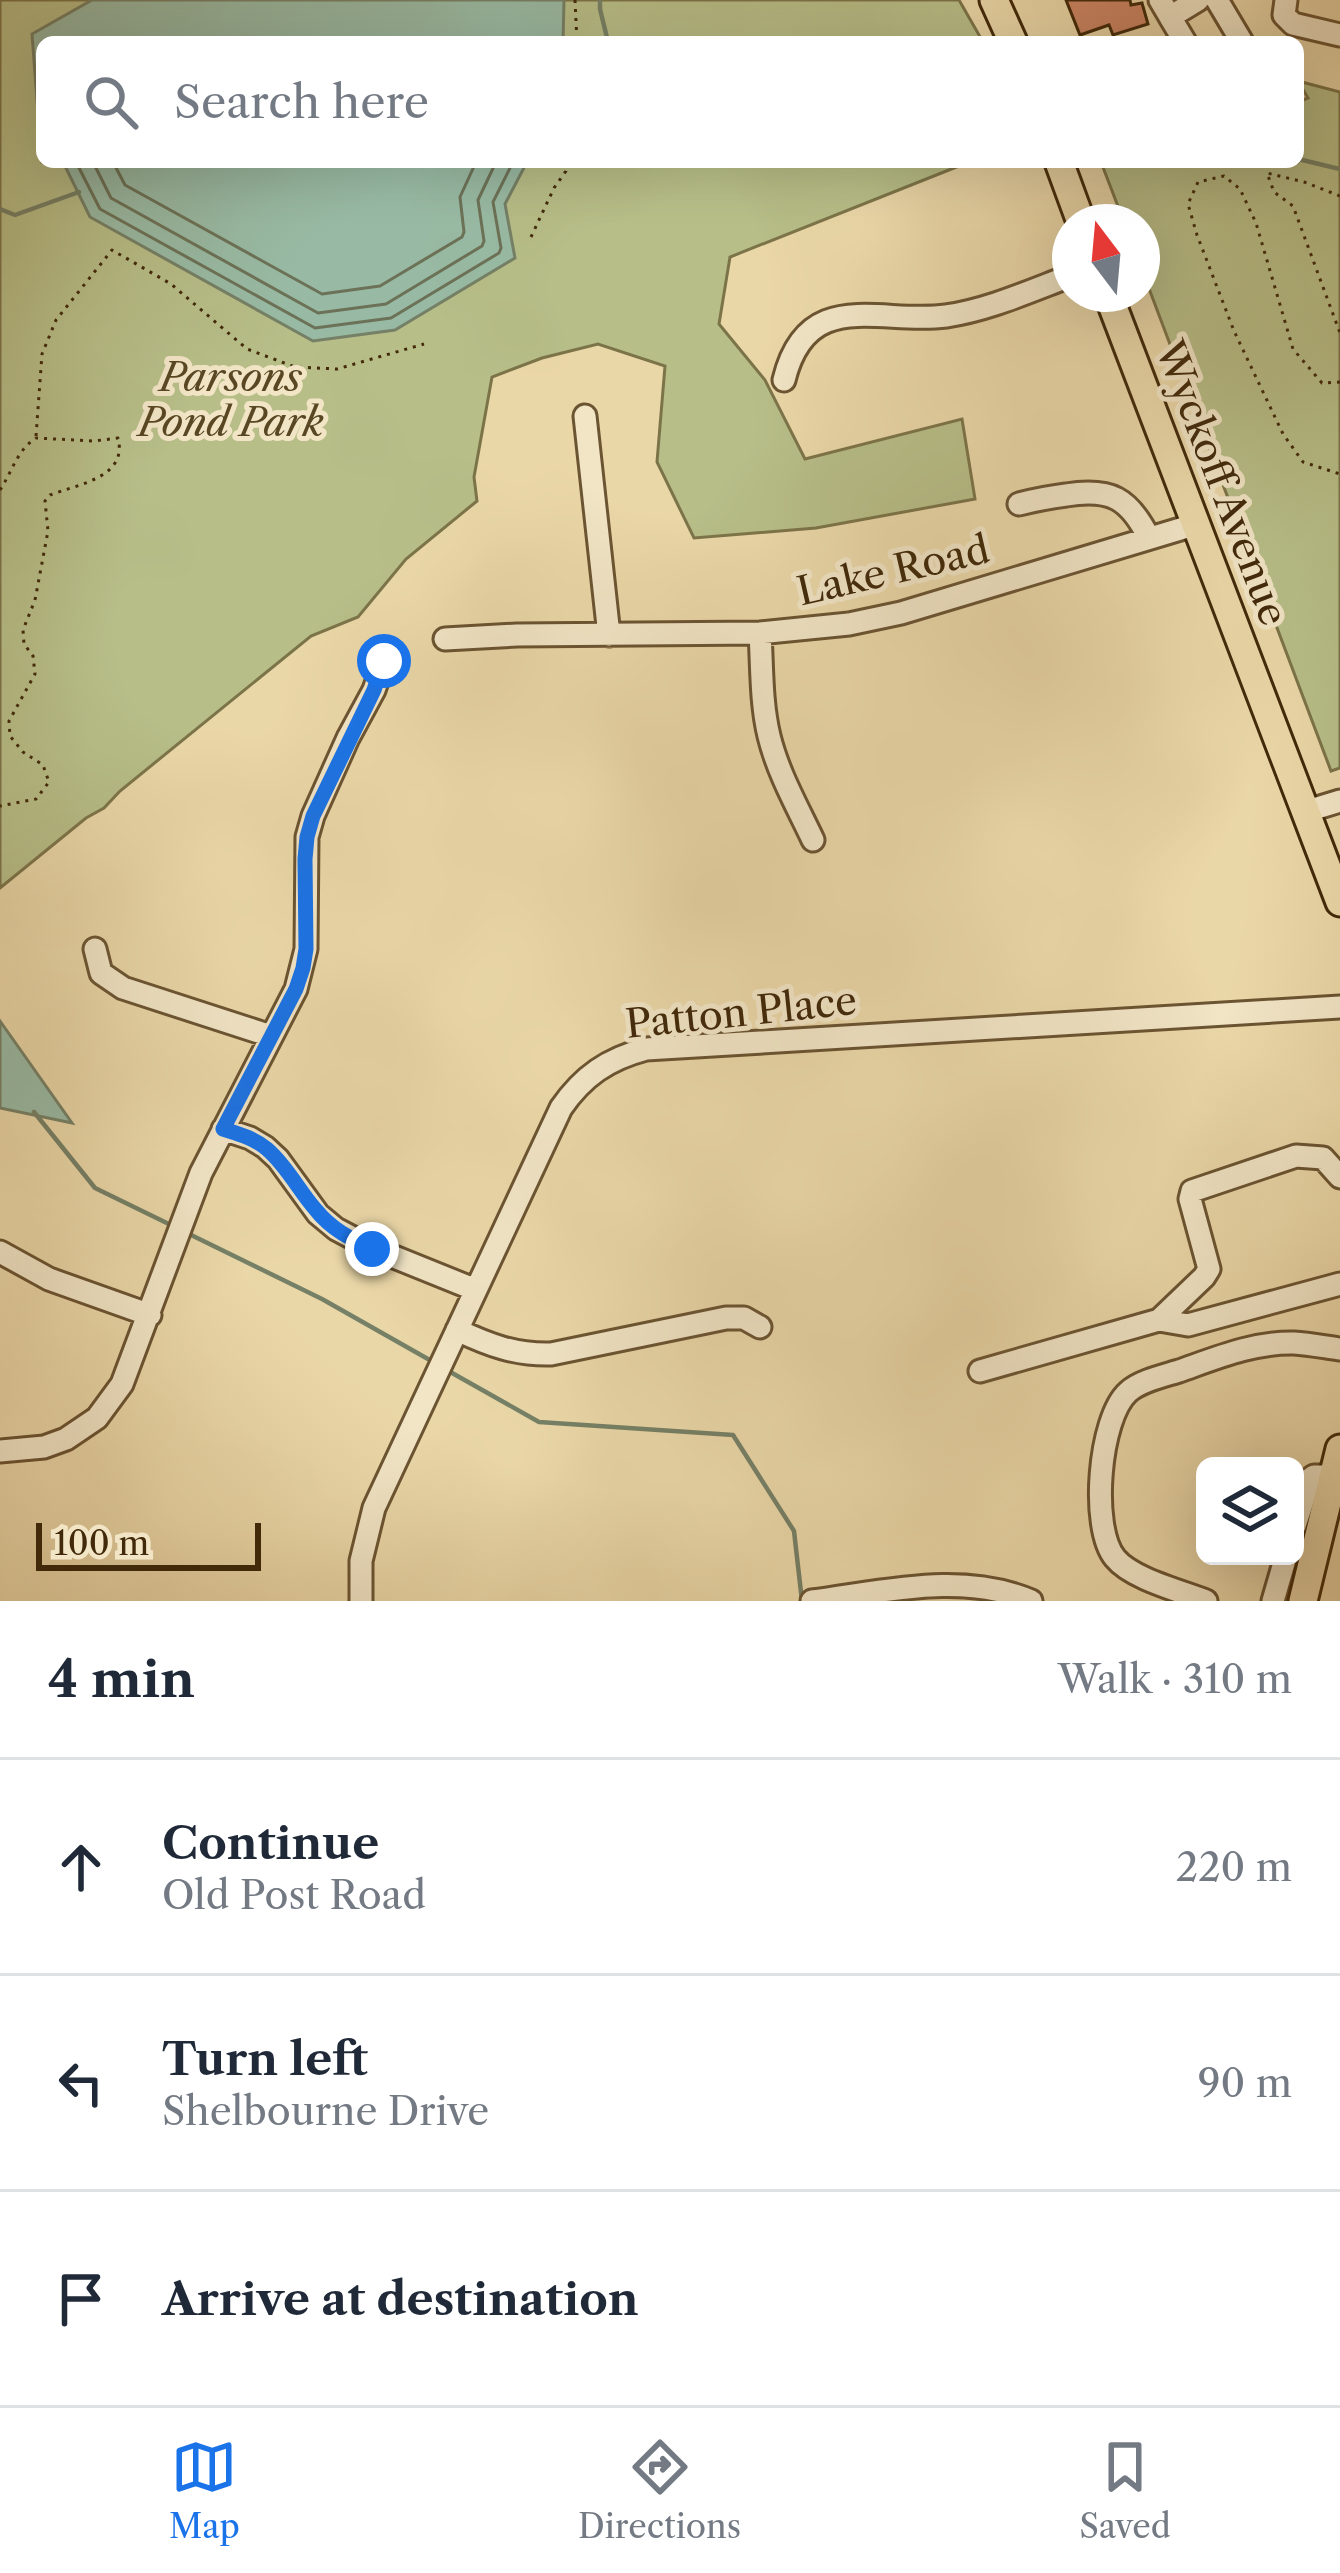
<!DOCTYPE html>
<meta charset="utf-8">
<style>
:root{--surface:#fff;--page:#f6f6f7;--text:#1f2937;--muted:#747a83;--line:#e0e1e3;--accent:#1a73e8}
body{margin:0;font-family:"Libre Caslon Text",serif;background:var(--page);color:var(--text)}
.controls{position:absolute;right:36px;bottom:36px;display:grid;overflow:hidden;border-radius:18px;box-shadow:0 12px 48px #0002}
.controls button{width:108px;height:108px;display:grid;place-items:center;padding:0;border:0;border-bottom:3px solid var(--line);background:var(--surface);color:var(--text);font:60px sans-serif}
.compass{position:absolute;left:1052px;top:204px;width:108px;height:108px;border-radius:50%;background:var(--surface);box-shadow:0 12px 48px #0002;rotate:344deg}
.scale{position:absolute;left:36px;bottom:30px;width:225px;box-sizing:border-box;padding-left:12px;border:6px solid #41290a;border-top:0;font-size:33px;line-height:42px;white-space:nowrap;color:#41290a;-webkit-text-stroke:9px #f1e5c6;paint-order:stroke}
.stop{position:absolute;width:36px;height:36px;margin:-27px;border:9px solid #1a73e8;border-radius:50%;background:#fff}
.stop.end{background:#1a73e8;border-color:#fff;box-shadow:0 3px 12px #0008}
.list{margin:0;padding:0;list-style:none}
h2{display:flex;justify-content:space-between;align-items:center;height:156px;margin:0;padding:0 48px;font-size:51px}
h2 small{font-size:39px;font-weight:400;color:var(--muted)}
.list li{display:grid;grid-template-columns:78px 1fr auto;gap:36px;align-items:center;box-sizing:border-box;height:216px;padding:0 48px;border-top:3px solid var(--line)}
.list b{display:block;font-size:45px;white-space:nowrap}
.list p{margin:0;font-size:39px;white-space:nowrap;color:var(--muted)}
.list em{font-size:39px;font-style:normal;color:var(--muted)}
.icon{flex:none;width:66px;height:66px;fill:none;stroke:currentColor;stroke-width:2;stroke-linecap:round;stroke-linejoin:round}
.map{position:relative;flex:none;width:1340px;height:1601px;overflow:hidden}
.search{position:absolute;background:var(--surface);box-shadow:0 12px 48px #0002;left:36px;right:36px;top:36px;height:132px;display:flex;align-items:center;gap:30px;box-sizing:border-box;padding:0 42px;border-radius:18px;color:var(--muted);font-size:45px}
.sheet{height:804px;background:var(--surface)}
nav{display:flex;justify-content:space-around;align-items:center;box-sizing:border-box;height:168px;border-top:3px solid var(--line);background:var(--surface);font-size:33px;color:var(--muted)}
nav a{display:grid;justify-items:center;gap:6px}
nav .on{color:var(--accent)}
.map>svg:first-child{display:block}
.green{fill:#b7be88;stroke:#7c7449;stroke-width:3}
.water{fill:#98baa4;stroke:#758066;stroke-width:3}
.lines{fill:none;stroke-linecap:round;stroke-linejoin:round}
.shore{stroke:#6c7257;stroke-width:3}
.stream{stroke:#758066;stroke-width:4.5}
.building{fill:#cc8564;stroke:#41290a;stroke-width:3}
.minor-casing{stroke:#6b5432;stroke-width:27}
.major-casing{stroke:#41290a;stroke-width:33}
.path{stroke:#41290a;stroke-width:3;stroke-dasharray:3 6;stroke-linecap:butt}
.minor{stroke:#f1e5c6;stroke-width:21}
.major{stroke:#ead7a8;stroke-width:27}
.route{stroke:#1a73e8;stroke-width:15}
.labels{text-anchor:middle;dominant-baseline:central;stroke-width:10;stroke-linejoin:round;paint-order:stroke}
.park-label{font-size:39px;font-style:italic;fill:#594723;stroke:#f1e5c6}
.street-label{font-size:39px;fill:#41290a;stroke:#f1e5c6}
</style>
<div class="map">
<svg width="1340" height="1601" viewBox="0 0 1340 1601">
<rect width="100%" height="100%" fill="#ead7a8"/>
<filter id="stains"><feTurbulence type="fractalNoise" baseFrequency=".00167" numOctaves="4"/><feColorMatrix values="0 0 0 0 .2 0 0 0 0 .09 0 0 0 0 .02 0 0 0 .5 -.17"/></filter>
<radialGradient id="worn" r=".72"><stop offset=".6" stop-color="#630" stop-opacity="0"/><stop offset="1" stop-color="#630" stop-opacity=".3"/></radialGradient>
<path class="green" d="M 0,0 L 959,0 L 983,42 L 42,42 L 42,162 L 969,162 L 730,257 L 719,324 L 765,380 L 805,459 L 962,419 L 975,499 L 816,528 L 694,538 L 657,462 L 665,366 L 598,344 L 542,358 L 492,377 L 474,477 L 477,501 L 406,559 L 358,617 L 311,636 L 120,791 L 104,808 L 86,818 L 0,888 Z
M 1298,81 L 1340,92 L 1340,768 L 1331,771 L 1142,270 L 1142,222 L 1124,222 L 1101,162 L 1298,162 L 1298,102 L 1308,98 Z"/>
<path class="water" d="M 92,0 L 564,0 L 563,42 L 42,42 L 42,120 L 38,113 L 32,34 Z
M 63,162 L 527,162 L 505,204 L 515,258 L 395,330 L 313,341 L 90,217 Z
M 0,1021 L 72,1123 L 0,1108 Z"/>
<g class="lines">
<path class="shore" d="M 76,162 L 100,209 L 315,328 L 391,318 L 499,253 L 501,248 L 493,202 L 513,162
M 93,162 L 111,198 L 318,313 L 386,304 L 482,246 L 484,241 L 478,200 L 496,162
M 113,162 L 125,185 L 322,294 L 380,286 L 462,237 L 464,232 L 460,197 L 476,162"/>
<path class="stream" d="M 600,0 L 600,9 L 608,42
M 1298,159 L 1340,169
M 0,209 L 15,215 L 79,192
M 34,1112 L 95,1188 L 175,1227
M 185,1232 L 322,1299 L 435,1363
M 445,1369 L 539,1422 L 733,1435 L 794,1531 L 802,1601"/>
</g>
<path class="building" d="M 1066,0 L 1130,0 L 1131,5 L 1142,3 L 1148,24 L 1113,35 L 1109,25 L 1080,35 Z"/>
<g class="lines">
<g class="minor-casing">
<path id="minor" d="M 1160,0 L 1170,17 L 1198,0
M 1217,0 L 1242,42
M 1286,0 L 1284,15 L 1293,24 L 1340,35
M 1170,17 L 1185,42
M 784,380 C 807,286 880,325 946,316 C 988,310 1030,291 1070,276
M 585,416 L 609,635
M 1019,504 C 1035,500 1050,497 1066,495 C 1111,488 1129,498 1149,538
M 760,633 C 762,667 761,703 769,736 C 778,773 797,806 813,840
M 445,639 L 517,635 L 760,633 L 849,624 L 901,613 L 1197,524
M 1304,812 L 1340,801
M 95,949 L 101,973 L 123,988 L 271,1036
M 223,1129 L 250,1138 L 265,1147 L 278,1159 L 318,1214 L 336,1229 L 372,1248 L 476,1290
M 0,1252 L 49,1279 L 150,1315
M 1159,1320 L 1204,1277 L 1209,1269 L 1190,1199 L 1192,1191 L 1296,1156 L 1323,1158 L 1340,1177
M 457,1330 C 489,1345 515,1355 551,1354 L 726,1318 L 744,1318 L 760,1327
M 980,1371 L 1159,1320 L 1188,1325 L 1340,1284
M 0,1451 L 44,1447 L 66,1439 L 97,1418 L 122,1384 L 201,1173 L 296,989 L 306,949 L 307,837 L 313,816 L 348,738 L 374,690 L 384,661
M 1295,1526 L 1310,1479 L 1314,1476 L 1333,1476
M 361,1601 L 361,1561 L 374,1508 L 561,1108 C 583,1076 608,1059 646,1049 L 1340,1007
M 812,1601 C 883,1592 962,1571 1031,1601
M 1206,1601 C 1181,1591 1132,1579 1115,1558 C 1090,1528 1099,1418 1128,1392 C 1140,1381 1163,1376 1179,1371 C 1216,1358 1254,1342 1294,1343 C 1309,1344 1325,1347 1340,1349
M 1273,1601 L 1286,1556"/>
</g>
<g class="major-casing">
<path id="major" d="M 994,0 L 1013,42
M 1059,162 L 1081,222
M 1108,294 L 1340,902
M 1303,1601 L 1340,1449"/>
</g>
<path class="path" d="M 575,0 L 577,42
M 1340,196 L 1304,182 L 1267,173 L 1274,192 L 1293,206 L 1340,333
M 531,237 L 554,188 L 566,171 L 567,162
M 1340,382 L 1322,383 L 1293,349 L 1256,223 L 1240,189 L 1224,176 L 1198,182 L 1188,204 L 1197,235 L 1234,331 L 1283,434 L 1303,462 L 1340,474
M 36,436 L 42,354 L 56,320 L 112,250 L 171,284 L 247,349 L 295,367 L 337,369 L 424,344
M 0,490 C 12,472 17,450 36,438 L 94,441 L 118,438 C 128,478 78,484 50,495 L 45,501 L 48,531 L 35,600 L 23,630 L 24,644 L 33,656 L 35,674 L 9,721 L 10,736 L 23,752 L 43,765 L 49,782 L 36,799 L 0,806"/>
<use href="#minor" class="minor"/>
<use href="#major" class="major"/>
</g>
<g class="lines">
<path class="route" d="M 372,1249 C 351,1239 331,1229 316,1210 C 299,1191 287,1166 267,1149 C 254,1138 239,1134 223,1129 L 296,989 L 303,968 L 306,949 L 305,859 L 307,837 L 313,816 L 374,690 L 384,661"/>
</g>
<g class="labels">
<g class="park-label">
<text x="231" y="377">Parsons<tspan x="231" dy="45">Pond Park</tspan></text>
</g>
<g class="street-label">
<text transform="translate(1222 483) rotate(69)">Wyckoff Avenue</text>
<text transform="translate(893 570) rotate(-13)">Lake Road</text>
<text transform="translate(741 1012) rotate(-6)">Patton Place</text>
</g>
</g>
<rect width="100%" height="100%" filter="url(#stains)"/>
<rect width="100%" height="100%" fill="url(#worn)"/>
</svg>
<div class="controls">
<button><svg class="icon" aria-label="layers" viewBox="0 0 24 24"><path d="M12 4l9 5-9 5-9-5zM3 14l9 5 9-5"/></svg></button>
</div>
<svg class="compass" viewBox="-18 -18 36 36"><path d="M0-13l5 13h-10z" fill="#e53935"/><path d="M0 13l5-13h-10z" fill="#747a83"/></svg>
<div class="scale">100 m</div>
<div class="stop" style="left:384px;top:661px"></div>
<div class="stop end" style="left:372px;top:1249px"></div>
<div class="search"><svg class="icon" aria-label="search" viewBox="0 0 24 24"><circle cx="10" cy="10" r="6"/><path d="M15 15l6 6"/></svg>Search here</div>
</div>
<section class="sheet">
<h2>4 min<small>Walk · 310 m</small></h2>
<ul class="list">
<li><svg class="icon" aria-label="ahead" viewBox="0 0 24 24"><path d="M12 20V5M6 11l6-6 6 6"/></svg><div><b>Continue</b><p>Old Post Road</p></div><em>220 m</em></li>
<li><svg class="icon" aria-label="left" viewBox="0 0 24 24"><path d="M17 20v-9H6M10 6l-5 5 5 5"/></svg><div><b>Turn left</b><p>Shelbourne Drive</p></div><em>90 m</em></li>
<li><svg class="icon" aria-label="arrive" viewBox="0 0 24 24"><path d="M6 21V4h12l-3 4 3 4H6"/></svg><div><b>Arrive at destination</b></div></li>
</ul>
</section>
<nav>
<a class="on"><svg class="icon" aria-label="map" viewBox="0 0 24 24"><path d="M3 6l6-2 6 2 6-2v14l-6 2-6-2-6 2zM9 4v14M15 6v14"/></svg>Map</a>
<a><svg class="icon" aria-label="directions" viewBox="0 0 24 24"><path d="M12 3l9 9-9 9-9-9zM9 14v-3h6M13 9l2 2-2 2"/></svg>Directions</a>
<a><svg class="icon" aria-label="saved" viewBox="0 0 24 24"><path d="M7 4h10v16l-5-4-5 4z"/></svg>Saved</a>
</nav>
